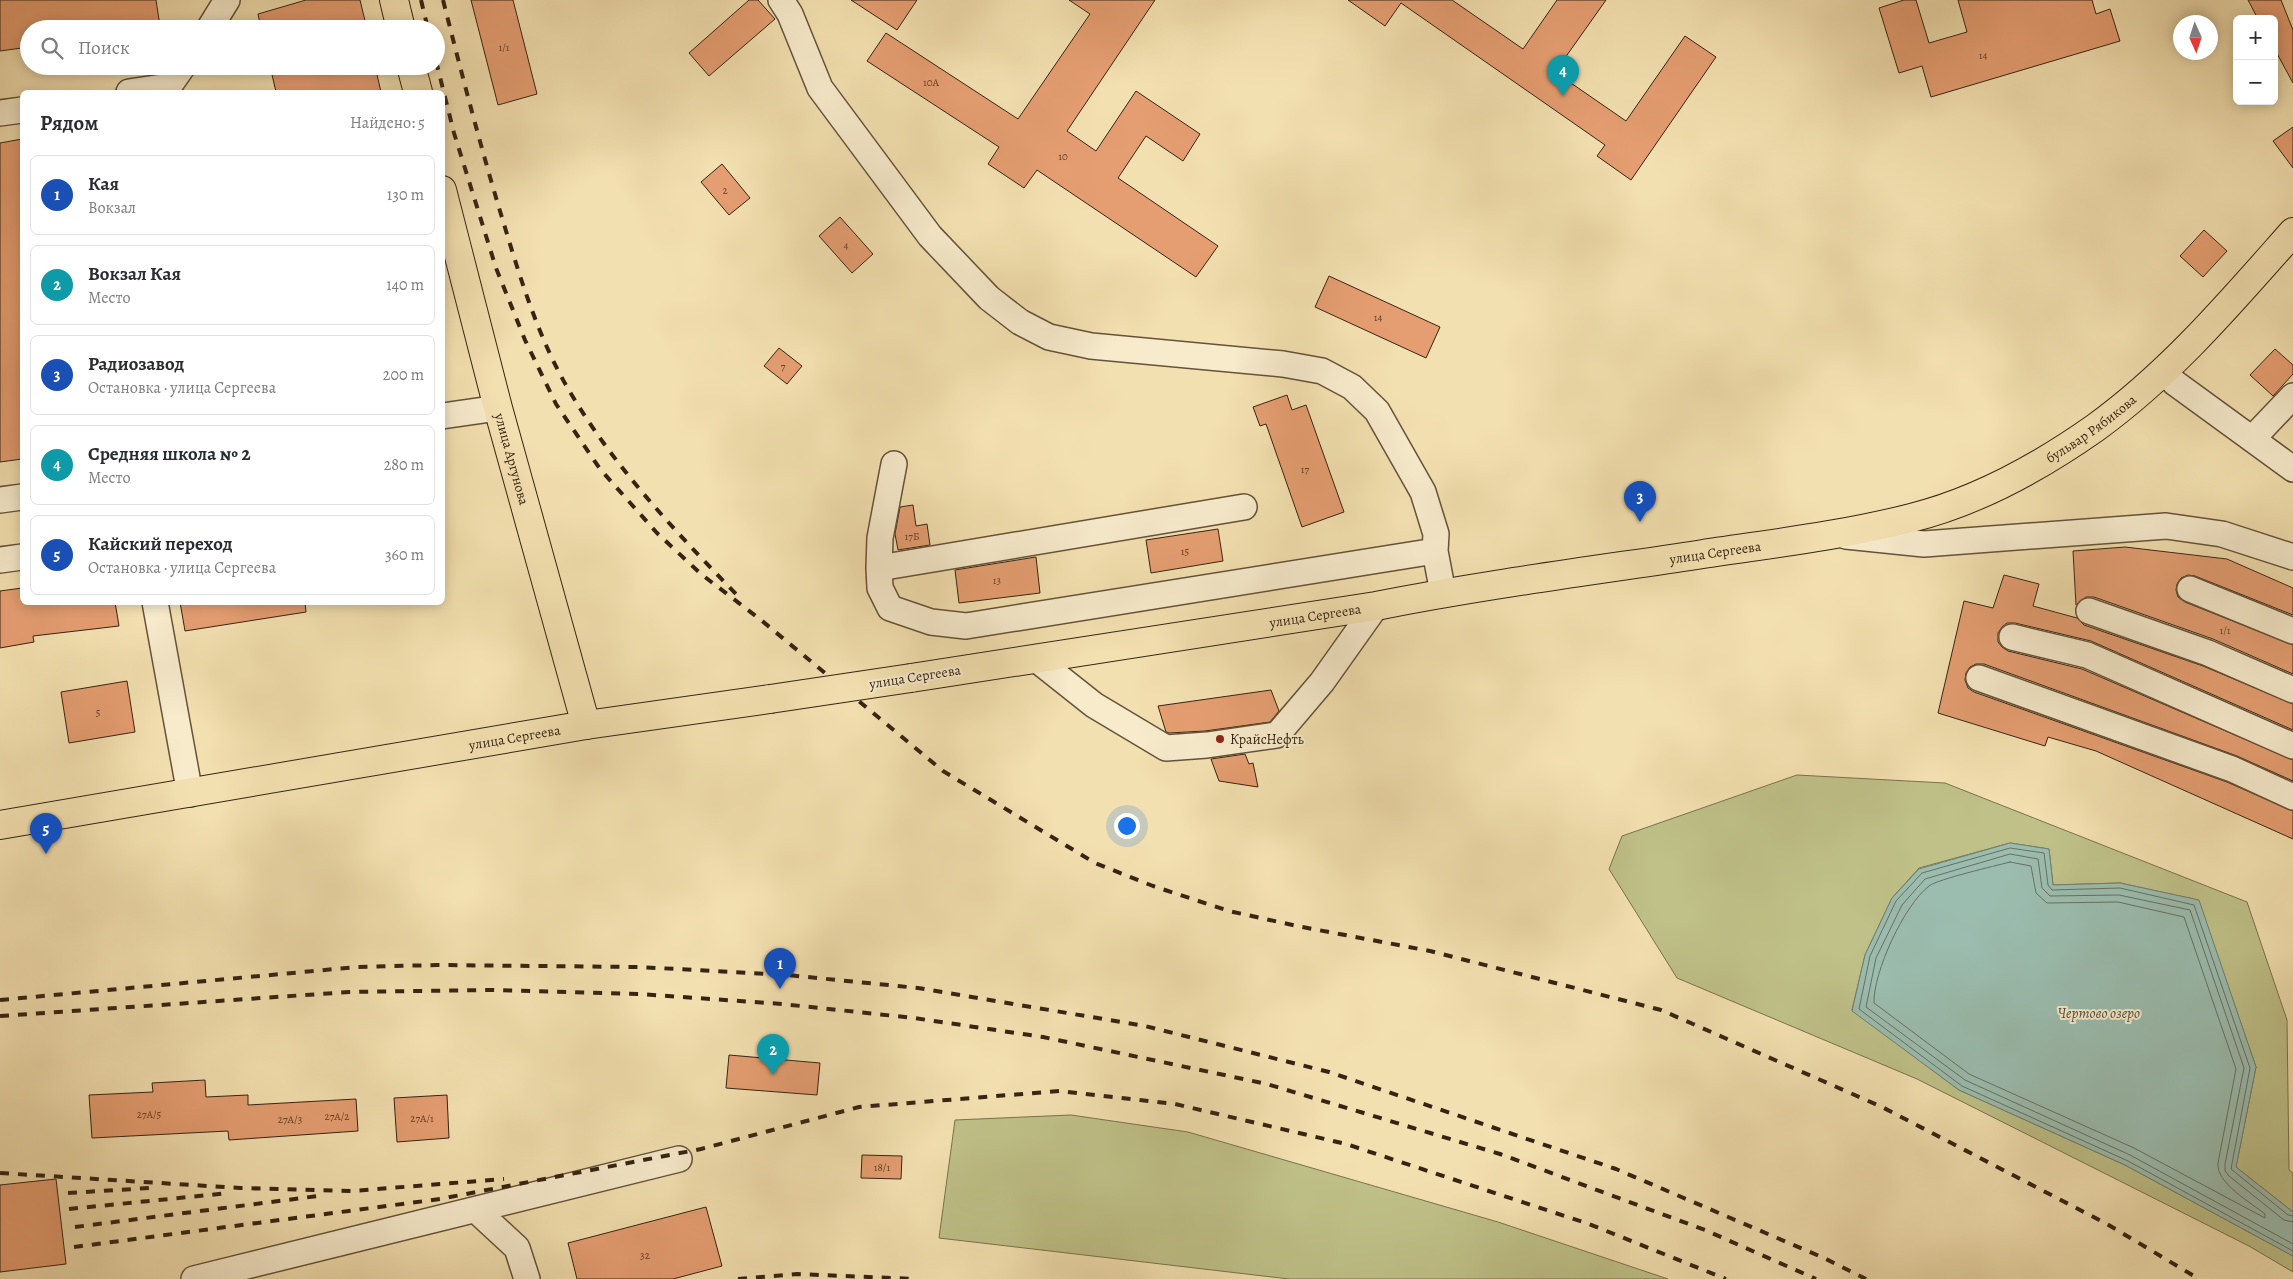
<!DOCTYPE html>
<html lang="ru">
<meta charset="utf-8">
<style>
:root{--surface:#fff;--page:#f2f2f3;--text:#2b2b33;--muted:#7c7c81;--line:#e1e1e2;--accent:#8f2418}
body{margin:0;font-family:Alegreya,serif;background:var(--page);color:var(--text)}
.controls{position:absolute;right:15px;top:15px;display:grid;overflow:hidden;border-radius:8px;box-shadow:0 2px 12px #0003}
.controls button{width:45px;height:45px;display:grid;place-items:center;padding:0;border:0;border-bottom:1px solid var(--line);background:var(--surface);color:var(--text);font:25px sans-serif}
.compass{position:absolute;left:2173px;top:15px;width:45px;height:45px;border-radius:50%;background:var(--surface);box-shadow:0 2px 12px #0003;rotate:177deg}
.you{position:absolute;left:1126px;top:825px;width:18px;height:18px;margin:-12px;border:4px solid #fff;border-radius:50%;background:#1a73e8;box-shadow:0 0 0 8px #1a73e833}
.badge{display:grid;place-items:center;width:32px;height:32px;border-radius:50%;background:var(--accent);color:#fff;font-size:16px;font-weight:700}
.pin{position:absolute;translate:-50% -41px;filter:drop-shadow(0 1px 2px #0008)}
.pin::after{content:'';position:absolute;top:26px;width:18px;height:15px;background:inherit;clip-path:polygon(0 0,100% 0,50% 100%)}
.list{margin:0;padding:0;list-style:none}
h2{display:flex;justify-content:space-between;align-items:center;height:65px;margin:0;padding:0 20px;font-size:21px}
h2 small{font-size:16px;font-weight:400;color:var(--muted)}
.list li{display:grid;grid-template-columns:32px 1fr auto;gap:15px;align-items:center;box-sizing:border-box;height:80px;margin:0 10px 10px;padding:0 10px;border:1px solid var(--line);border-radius:8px}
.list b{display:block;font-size:19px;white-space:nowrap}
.list p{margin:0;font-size:16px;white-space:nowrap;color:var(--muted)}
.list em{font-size:16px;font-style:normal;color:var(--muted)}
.icon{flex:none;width:28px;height:28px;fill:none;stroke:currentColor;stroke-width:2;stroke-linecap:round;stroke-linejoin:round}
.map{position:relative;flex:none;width:2293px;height:1279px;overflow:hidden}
.search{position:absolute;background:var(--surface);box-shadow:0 2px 12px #0003;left:20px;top:20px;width:425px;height:55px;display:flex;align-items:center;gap:12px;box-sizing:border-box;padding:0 18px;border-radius:28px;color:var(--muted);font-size:19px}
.panel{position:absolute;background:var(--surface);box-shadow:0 2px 12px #0003;left:20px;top:90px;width:425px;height:515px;border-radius:8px}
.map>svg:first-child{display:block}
.green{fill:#bfc188;stroke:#7a724e}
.water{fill:#9bbdaf;stroke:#737f71}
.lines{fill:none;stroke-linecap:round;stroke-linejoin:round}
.shore{stroke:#687061;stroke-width:1}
.building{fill:#e59e71;stroke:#362313}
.minor-casing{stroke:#65523a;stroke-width:28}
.major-casing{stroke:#362313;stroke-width:30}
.minor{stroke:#f7ebcc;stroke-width:25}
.major{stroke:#f3e0b0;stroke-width:28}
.rail{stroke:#362313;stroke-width:4;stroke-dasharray:9 9;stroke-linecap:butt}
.major-bridge-casing{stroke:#362313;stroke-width:30;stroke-linecap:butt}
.major-bridge{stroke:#f3e0b0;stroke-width:28}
.poi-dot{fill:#8f2418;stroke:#f7ebcc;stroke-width:2}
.labels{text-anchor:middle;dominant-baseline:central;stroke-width:4;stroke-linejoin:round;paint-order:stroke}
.number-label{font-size:11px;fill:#62422a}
.street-label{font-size:14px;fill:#362313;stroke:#f7ebcc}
.poi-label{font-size:14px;fill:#362313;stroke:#f7ebcc;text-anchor:start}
.water-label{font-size:15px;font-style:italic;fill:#545142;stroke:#f7ebcc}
</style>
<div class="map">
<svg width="2293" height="1279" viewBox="0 0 2293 1279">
<rect width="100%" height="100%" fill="#f3e0b0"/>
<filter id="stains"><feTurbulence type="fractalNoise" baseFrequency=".004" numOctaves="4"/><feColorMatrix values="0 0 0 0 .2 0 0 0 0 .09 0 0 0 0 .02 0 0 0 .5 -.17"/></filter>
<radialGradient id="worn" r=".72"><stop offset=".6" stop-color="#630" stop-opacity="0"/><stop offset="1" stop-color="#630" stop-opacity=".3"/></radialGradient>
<path class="green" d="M 1797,775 L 1945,783 L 2247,902 L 2287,1020 L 2289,1170 L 2293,1173 L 2293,1212 L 2236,1167 L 2256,1067 L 2198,900 L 2120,883 L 2053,885 L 2049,849 L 2010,843 L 1919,868 L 1892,898 L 1865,955 L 1852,1010 L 1959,1090 L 2125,1165 L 2293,1256 L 2293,1272 L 2249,1246 L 1917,1079 L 1677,978 L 1609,869 L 1622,836 Z
M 1071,1115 L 1188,1132 L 1498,1222 L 1668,1279 L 1289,1279 L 939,1238 L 955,1120 Z"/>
<path class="water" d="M 2010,843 L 2049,849 L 2053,885 L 2120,883 L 2199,900 L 2256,1067 L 2236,1167 L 2293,1212 L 2293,1256 L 2125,1165 L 1959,1090 L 1852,1011 L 1865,955 L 1892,898 L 1919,869 Z"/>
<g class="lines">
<path class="shore" d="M 2010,862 L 2031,866 L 2036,893 L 2047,903 L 2118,902 L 2184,917 L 2236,1069 L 2218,1163 C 2216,1183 2250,1202 2265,1214 L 2265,1218 L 2134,1148 L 1969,1074 L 1874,1003 C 1873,973 1904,905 1929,886 C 1938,879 1995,866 2010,862 Z
M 2293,1216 L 2288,1215 L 2231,1169 L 2250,1068 L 2194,905 L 2120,888 L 2052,890 L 2048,885 L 2044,853 L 2010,848 L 1922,873 L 1896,901 L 1870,956 L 1859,1009 L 1962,1086 L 2128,1161 L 2293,1251
M 2293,1222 L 2284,1220 L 2229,1176 L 2225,1171 L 2225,1164 L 2244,1068 L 2190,910 L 2119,895 L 2050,896 L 2042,888 L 2038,859 L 2010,854 L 1925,879 L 1902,905 L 1876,958 L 1866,1007 L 1965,1080 L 2130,1155 L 2293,1244"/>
</g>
<path class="building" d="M 0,0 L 156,0 L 160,26 L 143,29 L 29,29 L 29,47 L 0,51 Z
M 306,0 L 360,0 L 367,29 L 261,29 L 258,14 Z
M 471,0 L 513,0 L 537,94 L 498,105 Z
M 749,0 L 758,0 L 775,19 L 709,76 L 689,53 Z
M 851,0 L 917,0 L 897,30 Z
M 1069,0 L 1155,0 L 1067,131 L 1096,151 L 1136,91 L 1200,134 L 1183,161 L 1146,136 L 1118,178 L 1218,246 L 1196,277 L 1037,170 L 1024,188 L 988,164 L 999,147 L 867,61 L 886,33 L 1018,119 L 1090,14 Z
M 1348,0 L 1452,0 L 1523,49 L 1557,0 L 1606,0 L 1555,72 L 1626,121 L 1685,36 L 1716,57 L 1631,180 L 1597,156 L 1605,145 L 1401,3 L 1385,26 Z
M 1904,0 L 1916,0 L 1929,43 L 1967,32 L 1958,0 L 2092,0 L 2096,14 L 2110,9 L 2120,41 L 1931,97 L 1922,66 L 1899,73 L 1879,8 Z
M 2248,0 L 2281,0 L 2293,30 L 2293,83 L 2274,48 L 2274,19 L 2258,19 Z
M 270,66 L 375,66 L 381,92 L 276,92 Z
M 2293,127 L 2293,168 L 2273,141 Z
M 22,139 L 22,459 L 0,462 L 0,143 Z
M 722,164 L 750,198 L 729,215 L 701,182 Z
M 840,217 L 873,254 L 852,273 L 819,236 Z
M 2204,230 L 2227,251 L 2203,277 L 2180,256 Z
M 1329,276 L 1440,327 L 1426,358 L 1315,307 Z
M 779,348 L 802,366 L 787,384 L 764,366 Z
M 2275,349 L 2293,365 L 2293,374 L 2273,396 L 2250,375 Z
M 1287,395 L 1292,410 L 1306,405 L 1344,512 L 1302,527 L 1266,424 L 1260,426 L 1253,407 Z
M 913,505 L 916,526 L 927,524 L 930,545 L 898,550 L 895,534 L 900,507 Z
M 1218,529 L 1223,561 L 1151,573 L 1146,540 Z
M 2125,547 L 2227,559 L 2293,588 L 2293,615 L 2195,576 L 2188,575 L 2181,578 L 2177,584 L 2176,590 L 2178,597 L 2185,602 L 2293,645 L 2293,674 L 2213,639 L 2094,597 L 2086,597 L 2076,605 L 2073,551 Z
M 1036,557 L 1040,593 L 959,603 L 955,570 Z
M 2004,575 L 2039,584 L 2033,606 L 2077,618 L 2084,625 L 2203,666 L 2293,704 L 2293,730 L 2091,641 L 2015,623 L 2007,623 L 2002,627 L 1998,633 L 1998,642 L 2002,647 L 2008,651 L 2082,669 L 2293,760 L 2293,781 L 2237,756 L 1984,664 L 1976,664 L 1970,667 L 1966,673 L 1965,680 L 1968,688 L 1974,692 L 2227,782 L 2293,811 L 2293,839 L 2096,751 L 2048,737 L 2045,746 L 1938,713 L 1964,601 L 1993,608 Z
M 22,588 L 22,602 L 115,602 L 119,626 L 33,636 L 34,642 L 0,648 L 0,591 Z
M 180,602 L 305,602 L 306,612 L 185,631 Z
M 127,681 L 135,732 L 69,743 L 61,692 Z
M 1271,690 L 1279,711 L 1270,722 L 1205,731 L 1169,733 L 1166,732 L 1158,706 Z
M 1245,754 L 1249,764 L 1253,763 L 1258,787 L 1219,781 L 1211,759 Z
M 729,1055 L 820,1063 L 817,1095 L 726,1088 Z
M 205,1080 L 206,1097 L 248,1095 L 248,1105 L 356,1099 L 358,1131 L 229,1140 L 228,1131 L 92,1138 L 89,1095 L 153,1092 L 152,1083 Z
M 447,1095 L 449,1138 L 397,1142 L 394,1098 Z
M 862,1155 L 902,1156 L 901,1179 L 861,1178 Z
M 56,1179 L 66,1264 L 0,1272 L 0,1185 Z
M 706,1207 L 722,1266 L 673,1279 L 577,1279 L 568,1243 Z"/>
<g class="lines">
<g class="minor-casing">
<path id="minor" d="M 781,0 L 790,14 L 820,88 L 930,236 L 989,298 L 1020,322 L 1049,337 L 1091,346 L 1283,364 L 1322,371 L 1352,387 L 1377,411 L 1423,492 L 1436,534 L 1435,551 L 1443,593
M 209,29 L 227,0
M 129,92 L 169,86 L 183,66
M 0,113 L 22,110
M 2164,372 L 2175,383 L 2293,469
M 442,416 L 498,408
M 2252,439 L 2293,396
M 0,500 L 22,497
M 1244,507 L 879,568 L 880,588 L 890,608 L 931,622 L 966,626 L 1435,551
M 1846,536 L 1924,544 L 2166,526 L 2222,534 L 2293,557
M 0,560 L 22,557
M 879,568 L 880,538 L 894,464
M 2190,589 L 2293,631
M 155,602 L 190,794
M 2089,611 L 2208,653 L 2293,690
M 2012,637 L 2087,655 L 2293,746
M 1036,659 L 1094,705 L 1166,748 L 1207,745 L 1277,735 L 1322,682 L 1376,606
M 1979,678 L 2232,769 L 2293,797
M 476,1210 L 517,1248 L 527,1279
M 194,1279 L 679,1159"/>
</g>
<g class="major-casing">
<g id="major">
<path d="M 394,0 L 401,29"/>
<path d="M 411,66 L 418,92"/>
<path id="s1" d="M 442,190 L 498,408 L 586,725"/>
<path id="s2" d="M 911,678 L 1376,606 C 1482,585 1590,571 1697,555 C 1768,544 1841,536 1911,518 C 1976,502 2041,466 2095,428 C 2171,373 2231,302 2293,232"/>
<path id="s3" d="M 0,825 L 586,725 L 770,699"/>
</g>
</g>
<use href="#minor" class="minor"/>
<use href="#major" class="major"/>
<path class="rail" d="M 421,0 L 428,29
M 443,0 C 461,71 479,141 500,211 C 519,274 538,340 573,397 C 617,470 676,532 736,594
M 436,61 L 454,133 L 496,268 L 525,340 L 556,404 L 600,469 L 657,533 L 701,574 L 761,620 L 943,771 L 1095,863 L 1153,886 L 1229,911 L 1297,926 L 1430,951 L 1661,1010 L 1882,1107 L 2107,1224 L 2199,1279
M 0,1000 L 357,967 L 437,965 L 639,967 L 787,975 L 918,988 L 1145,1026 L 1329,1072 L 1616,1169 L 1824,1258 L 1866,1279
M 0,1016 L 349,992 L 493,990 L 639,994 L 782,1004 L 914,1018 L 1043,1037 L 1267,1084 L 1500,1154 L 1705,1230 L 1816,1279
M 0,1173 L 240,1188 L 352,1191 L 504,1179
M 68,1193 L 150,1188
M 69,1209 L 229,1193
M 75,1227 L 318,1196
M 74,1247 L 440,1199 L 701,1149 L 859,1107 L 1060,1091 L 1175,1104 L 1346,1144 L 1589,1224 L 1726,1279
M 738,1279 L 797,1274 L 915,1279"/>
<g class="major-bridge-casing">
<path id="major-bridge" d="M 770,699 L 911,678"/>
</g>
<use href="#major-bridge" class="major-bridge"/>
</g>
<circle class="poi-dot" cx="1220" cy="739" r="5"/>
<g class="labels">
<g class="number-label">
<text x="504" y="47">1/1</text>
<text x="1983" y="55">14</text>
<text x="931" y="82">10А</text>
<text x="1063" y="156">10</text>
<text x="725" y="190">2</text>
<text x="846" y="245">4</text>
<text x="1378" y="317">14</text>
<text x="783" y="366">7</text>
<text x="1305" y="469">17</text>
<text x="912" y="536">17Б</text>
<text x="1185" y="551">15</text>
<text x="997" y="580">13</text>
<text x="2225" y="630">1/1</text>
<text x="98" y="712">5</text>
<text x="149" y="1114">27А/5</text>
<text x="337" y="1116">27А/2</text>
<text x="422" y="1118">27А/1</text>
<text x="290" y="1119">27А/3</text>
<text x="882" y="1167">18/1</text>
<text x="645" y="1255">32</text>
</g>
<g class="street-label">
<text stroke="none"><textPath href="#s2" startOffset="1215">бульвар Рябикова</textPath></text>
<text stroke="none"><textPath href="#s1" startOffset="278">улица Аргунова</textPath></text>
<text stroke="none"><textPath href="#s2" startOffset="814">улица Сергеева</textPath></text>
<text stroke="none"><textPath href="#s2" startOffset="409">улица Сергеева</textPath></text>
<text transform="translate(915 677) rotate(-9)">улица Сергеева</text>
<text stroke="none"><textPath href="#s3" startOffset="522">улица Сергеева</textPath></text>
</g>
<g class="poi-label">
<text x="1230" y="739">КрайсНефть</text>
</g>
<g class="water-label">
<text x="2099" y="1013">Чертово озеро</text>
</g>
</g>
<rect width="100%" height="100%" filter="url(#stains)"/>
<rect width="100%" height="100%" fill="url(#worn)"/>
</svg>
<div class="controls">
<button>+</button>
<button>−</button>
</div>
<svg class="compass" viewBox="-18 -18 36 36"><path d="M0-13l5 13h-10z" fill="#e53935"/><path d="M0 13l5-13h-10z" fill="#7c7c81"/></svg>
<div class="you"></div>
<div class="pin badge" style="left:780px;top:989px;background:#1a4fb4">1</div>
<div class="pin badge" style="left:773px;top:1075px;background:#0f9aa8">2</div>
<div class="pin badge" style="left:1640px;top:522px;background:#1a4fb4">3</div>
<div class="pin badge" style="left:1563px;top:96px;background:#0f9aa8">4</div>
<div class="pin badge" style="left:46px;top:854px;background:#1a4fb4">5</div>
<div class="search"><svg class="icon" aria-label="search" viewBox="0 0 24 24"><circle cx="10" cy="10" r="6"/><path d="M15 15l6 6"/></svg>Поиск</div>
<section class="panel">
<h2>Рядом<small>Найдено: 5</small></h2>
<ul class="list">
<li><span class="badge" style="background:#1a4fb4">1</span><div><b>Кая</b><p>Вокзал</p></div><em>130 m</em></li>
<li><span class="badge" style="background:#0f9aa8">2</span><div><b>Вокзал Кая</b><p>Место</p></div><em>140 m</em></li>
<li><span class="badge" style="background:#1a4fb4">3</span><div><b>Радиозавод</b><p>Остановка · улица Сергеева</p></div><em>200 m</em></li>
<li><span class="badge" style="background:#0f9aa8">4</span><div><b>Средняя школа № 2</b><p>Место</p></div><em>280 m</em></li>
<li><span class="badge" style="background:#1a4fb4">5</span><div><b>Кайский переход</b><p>Остановка · улица Сергеева</p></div><em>360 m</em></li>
</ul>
</section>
</div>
